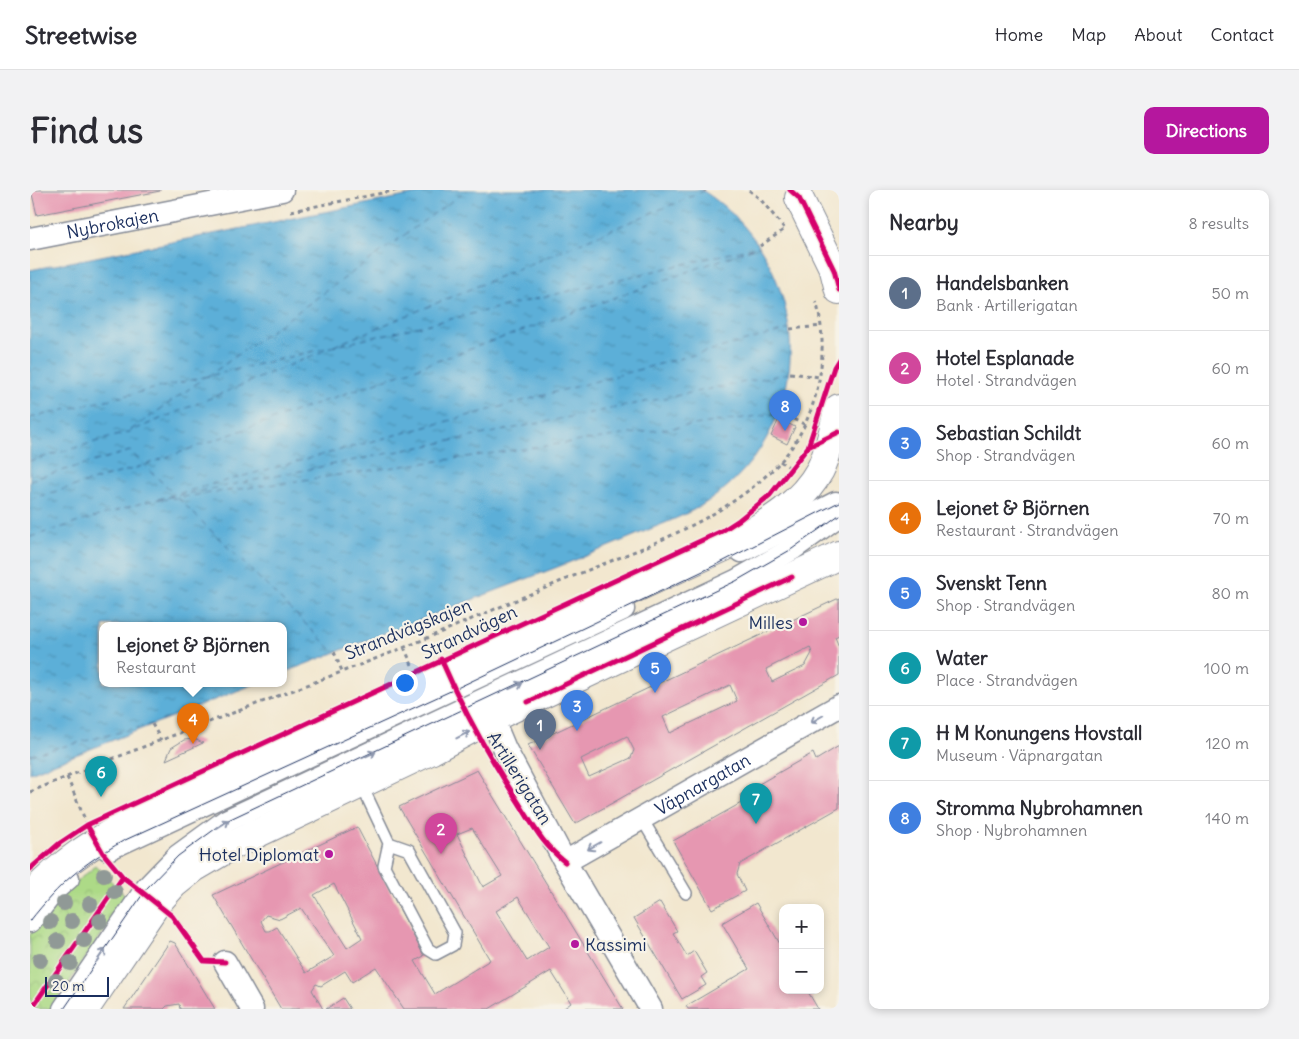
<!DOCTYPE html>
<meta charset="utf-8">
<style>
:root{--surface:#fff;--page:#f2f2f3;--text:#2b2b33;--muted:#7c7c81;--line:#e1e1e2;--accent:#b5179e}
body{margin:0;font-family:Delius,sans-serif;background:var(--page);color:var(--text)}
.controls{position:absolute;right:15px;bottom:15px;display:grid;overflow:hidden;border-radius:10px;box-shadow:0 2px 8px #0003}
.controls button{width:45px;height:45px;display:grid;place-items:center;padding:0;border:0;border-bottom:1px solid var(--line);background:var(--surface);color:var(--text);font:25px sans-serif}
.scale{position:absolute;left:15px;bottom:12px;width:64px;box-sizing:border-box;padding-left:5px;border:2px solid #1b2f5e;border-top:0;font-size:14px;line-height:18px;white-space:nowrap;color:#1b2f5e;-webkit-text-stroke:4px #f7f3e8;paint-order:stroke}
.you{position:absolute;left:374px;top:492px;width:18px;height:18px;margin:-12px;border:4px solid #fff;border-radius:50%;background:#1a73e8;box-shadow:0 0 0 8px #1a73e833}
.badge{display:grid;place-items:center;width:32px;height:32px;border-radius:50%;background:var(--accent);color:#fff;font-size:16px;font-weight:700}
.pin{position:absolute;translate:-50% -41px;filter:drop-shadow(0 1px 2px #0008)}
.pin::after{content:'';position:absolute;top:26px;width:18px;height:15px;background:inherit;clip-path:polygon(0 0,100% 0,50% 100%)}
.popup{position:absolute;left:69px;top:432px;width:188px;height:65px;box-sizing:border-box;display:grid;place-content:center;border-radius:10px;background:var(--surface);filter:drop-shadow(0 1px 4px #0005);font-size:16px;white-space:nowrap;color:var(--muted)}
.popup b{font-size:19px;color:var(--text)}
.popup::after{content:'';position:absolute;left:50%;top:100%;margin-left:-10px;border:10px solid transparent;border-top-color:var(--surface)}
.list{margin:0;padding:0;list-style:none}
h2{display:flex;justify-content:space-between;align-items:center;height:65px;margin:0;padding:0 20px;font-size:21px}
h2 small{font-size:16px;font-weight:400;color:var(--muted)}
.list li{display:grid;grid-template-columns:32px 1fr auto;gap:15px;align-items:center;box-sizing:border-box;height:75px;padding:0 20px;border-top:1px solid var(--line)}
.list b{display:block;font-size:19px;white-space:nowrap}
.list p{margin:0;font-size:16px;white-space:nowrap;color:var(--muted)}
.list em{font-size:16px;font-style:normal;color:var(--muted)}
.map{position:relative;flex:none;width:809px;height:819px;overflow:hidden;border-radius:10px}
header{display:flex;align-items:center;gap:30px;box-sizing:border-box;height:70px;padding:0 25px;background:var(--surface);border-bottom:1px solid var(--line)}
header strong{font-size:24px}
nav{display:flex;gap:28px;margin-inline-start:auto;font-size:18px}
.intro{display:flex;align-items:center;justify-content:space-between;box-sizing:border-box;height:120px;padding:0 30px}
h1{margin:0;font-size:35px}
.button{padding:12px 22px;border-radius:10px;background:var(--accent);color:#fff;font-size:18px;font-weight:700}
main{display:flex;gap:30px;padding:0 30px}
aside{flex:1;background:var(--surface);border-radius:10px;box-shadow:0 2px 8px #0003}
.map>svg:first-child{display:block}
.park{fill:url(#park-crowns);stroke:#648472}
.water{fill:url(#water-ripples);stroke:#3c6f9b}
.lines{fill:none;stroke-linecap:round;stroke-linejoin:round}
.ferry{stroke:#2e5583;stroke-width:1;stroke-dasharray:6 5;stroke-linecap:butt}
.building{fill:#e697b1;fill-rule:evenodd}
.service-casing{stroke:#868b96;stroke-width:14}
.minor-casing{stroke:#868b96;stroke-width:25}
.tertiary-casing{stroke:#868b96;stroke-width:30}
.path{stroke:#868b96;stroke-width:3;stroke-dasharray:4 4;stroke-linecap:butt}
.service{stroke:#fff;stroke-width:11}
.minor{stroke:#fff;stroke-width:22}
.tertiary{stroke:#fff;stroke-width:28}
.tram{stroke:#1b2f5e;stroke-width:1}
.cycleway-casing{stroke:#f7f3e8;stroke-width:8}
.cycleway{stroke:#d6006c;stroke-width:5}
.tree{fill:#909996}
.oneway{stroke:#8d97ae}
.poi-dot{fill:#b5179e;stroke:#f7f3e8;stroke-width:2}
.labels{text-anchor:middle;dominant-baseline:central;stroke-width:4.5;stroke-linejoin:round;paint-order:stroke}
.street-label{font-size:18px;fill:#1b2f5e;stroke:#f7f3e8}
.poi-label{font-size:18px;fill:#1b2f5e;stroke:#f7f3e8;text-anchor:end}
</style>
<header>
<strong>Streetwise</strong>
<nav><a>Home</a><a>Map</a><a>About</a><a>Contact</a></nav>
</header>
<div class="intro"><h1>Find us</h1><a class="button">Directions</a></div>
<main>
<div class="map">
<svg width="809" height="819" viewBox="0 0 809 819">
<defs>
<pattern id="park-crowns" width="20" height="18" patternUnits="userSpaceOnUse" patternTransform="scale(1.25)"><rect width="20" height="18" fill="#adda87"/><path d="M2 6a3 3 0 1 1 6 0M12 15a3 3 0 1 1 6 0" fill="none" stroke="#94bb77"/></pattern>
<pattern id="water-ripples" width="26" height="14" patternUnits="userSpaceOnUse" patternTransform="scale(1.25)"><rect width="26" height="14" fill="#5cafd8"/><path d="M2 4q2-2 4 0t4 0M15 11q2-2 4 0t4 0" fill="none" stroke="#4b8fb2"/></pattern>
</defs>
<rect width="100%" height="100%" fill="#f7f3e8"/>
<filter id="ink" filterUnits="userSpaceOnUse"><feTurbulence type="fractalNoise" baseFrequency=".02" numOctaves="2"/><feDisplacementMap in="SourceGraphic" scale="10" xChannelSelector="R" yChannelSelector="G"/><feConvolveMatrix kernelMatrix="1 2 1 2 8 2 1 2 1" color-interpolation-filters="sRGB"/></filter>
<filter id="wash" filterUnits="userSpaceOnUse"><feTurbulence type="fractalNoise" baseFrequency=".0096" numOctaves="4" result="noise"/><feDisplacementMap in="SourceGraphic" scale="20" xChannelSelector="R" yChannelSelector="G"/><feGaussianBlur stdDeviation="1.12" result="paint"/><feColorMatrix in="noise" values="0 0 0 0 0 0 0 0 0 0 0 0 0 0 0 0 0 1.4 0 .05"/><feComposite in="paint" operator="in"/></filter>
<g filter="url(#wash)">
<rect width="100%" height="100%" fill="#f2e7cf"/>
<path class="park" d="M 66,676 L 97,707 L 21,819 L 0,819 L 0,745 L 28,706 Z"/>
<path class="water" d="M 406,0 L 672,0 C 719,30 749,77 758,132 C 769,197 740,264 688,304 C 667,321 642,330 618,340 C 587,353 556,366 525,378 C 434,413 343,447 253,483 L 253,435 L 73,435 L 73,493 L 227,493 L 0,583 L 0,80 Z"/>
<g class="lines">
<path class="ferry" d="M 304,156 L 674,1
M 177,187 L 437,0
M 0,228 L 722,58
M 101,240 L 173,189
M 0,271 L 99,242 L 296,160
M 0,290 L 100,261 L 144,304
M 148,308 L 304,462
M 0,309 L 106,278 L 730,56
M 128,309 L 760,139
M 131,310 L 749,223
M 0,347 L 115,312 L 760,183
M 0,565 L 122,534"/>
</g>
<g id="blocks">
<path class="building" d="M 1,0 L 130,0 L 130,1 L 7,25 Z
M 749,229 L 765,237 L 757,254 L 741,246 Z
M 809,408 L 809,445 L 805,447 L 809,457 L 809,485 L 545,634 L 498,555 ZM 780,457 L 782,463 L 775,476 L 742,492 L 736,479 ZM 700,495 L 707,511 L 640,543 L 633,527 ZM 597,546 L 604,560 L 601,568 L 559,587 L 551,569 Z
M 164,549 L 173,553 L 136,570 L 141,558 L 154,550 Z
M 809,556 L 809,618 L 710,674 L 707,684 L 715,701 L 682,719 L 643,651 L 713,612 L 710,605 L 748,583 L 783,563 L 786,570 Z
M 447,580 L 593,819 L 533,819 L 541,813 L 521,781 L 459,819 L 374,819 L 346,777 L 322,792 L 315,781 L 291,796 L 286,794 L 282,800 L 293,819 L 251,819 L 183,705 L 327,637 L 394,766 L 385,771 L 405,804 L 460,770 L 369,617 ZM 442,638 L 472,686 L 453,697 L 427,644 ZM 304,694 L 332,748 L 317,758 L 284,705 ZM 488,707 L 519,757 L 497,771 L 466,721 ZM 271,718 L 304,766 L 276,783 L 247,737 L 240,741 L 236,741 L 231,731 L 236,725 L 250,729 Z
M 630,712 L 647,741 L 643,743 L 657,766 L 664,761 L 677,783 L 671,787 L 676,795 L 652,809 L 604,728 Z
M 726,713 L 753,759 L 753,800 L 777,800 L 788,819 L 658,819 L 656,816 L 719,779 L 692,733 Z
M 140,751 L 145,753 L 185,819 L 150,819 L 149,814 L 137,816 L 134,819 L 94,819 Z
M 313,808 L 320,819 L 296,819 Z"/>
</g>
</g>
<g filter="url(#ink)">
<use href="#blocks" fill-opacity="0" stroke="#868b96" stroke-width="1"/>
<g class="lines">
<g class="service-casing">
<path id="service" d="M 331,594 L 359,653 L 354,676 L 398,759 L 406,764 L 423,755 L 425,743 L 379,660 L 359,653
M 612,629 L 656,703"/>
</g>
<g class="minor-casing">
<g id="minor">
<path id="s1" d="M 0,49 L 252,0"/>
<path d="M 712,361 L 806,313"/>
<path d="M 462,528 L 475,559 L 535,672 L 621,819"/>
<path d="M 78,659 L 593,419"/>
<path id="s2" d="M 535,672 L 809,516"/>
<path d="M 0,731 L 25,699 L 38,688"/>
<path d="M 195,772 L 222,819"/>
<path d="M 34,819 L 117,698 L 148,666 L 196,631 L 706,391 L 762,359 L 809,325"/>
</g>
</g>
<g class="tertiary-casing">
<path id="tertiary" d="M 769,8 L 804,80 L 809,100
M 0,707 C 30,673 63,653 103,631 L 703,353 C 736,334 771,315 790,280 C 800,261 803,238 809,218
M 55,819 L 127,713 L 144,694 L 164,678 L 205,654 L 402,560 L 462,528 L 809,365"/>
</g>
<path class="path" d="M 719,0 L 731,10 L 755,39
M 674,1 L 675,0
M 261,21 L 368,0
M 730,56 L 755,39
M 760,139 L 792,136
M 760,183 L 790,187
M 749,223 L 774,234
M 750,271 L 762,279
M 374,457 L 382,475
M 304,462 L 312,481
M 122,534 L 131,550
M 37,587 L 56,632
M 0,602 C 123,551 249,507 373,458 C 422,438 471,416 520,396 C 598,362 692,335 751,271 C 788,229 801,164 786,111"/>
<use href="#service" class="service"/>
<use href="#minor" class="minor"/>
<use href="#tertiary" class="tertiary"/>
<path class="tram" d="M 0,731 C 30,693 51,675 93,651 L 425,499 L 690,373 L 809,312
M 34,819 L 117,698 L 148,666 L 196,631 L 706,391 L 762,359 L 809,325"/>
<g class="cycleway-casing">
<path id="cycleway" d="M 760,0 L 769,8 L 804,80 L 809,100
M 778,257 L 804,177 L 809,169
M 411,469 C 433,520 459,567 489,613 C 504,637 513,655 535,672
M 498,512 L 762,387
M 57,635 L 73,663 L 93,687 L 142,726 L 174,771 L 195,772
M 0,679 L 30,653 L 57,635 L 692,341 L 709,330 L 740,305 L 778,257 L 809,242
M 1,819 L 93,687"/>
</g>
<use href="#cycleway" class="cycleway"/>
</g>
<g class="tree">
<circle cx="74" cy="685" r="8"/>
<circle cx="85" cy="702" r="8"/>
<circle cx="34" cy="713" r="8"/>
<circle cx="60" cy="714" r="8"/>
<circle cx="42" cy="731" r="8"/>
<circle cx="70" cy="731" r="8"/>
<circle cx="20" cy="732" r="8"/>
<circle cx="54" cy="750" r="8"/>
<circle cx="28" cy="751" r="8"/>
<circle cx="10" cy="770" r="8"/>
<circle cx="40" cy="773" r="8"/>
<circle cx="26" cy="791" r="8"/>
</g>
<defs><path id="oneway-shaft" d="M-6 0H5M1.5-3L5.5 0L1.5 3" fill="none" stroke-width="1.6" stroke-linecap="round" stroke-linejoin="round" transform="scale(1.25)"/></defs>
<g class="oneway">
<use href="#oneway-shaft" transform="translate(486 496) rotate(-25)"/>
<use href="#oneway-shaft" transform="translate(787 529) rotate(150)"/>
<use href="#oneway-shaft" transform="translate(433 545) rotate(-27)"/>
<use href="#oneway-shaft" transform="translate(339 565) rotate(-25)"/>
<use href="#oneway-shaft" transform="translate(193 634) rotate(-33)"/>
<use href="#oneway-shaft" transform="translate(564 656) rotate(150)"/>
<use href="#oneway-shaft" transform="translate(71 765) rotate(-55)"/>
</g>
</g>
<g class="poi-dot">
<circle cx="773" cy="432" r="5"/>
<circle cx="299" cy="664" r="5"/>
<circle cx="545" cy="754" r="5"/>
</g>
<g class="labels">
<g class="street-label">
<text stroke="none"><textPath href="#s1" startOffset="84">Nybrokajen</textPath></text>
<text transform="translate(378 439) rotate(-22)">Strandvägskajen</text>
<text transform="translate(439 442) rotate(-25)">Strandvägen</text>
<text transform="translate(490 588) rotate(58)">Artillerigatan</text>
<text stroke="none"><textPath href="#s2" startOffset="158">Väpnargatan</textPath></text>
</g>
<g class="poi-label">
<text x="763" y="432">Milles</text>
<text x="289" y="664">Hotel Diplomat</text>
<text x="555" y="754" text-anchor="start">Kassimi</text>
</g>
</g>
</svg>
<div class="controls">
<button>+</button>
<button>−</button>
</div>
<div class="scale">20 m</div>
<div class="you"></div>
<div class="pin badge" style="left:510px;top:560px;background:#5c6f8a">1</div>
<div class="pin badge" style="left:411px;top:664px;background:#d1479c">2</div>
<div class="pin badge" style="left:547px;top:541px;background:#3f7fe0">3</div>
<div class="pin badge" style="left:163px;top:554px;background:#e8710a">4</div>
<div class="popup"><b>Lejonet &amp; Björnen</b>Restaurant</div>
<div class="pin badge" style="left:625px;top:503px;background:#3f7fe0">5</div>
<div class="pin badge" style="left:71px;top:607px;background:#0f9aa8">6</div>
<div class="pin badge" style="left:726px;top:634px;background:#0f9aa8">7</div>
<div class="pin badge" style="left:755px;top:241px;background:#3f7fe0">8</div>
</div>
<aside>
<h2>Nearby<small>8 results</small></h2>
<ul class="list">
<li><span class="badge" style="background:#5c6f8a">1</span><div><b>Handelsbanken</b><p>Bank · Artillerigatan</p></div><em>50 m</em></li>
<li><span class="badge" style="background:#d1479c">2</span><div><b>Hotel Esplanade</b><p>Hotel · Strandvägen</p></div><em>60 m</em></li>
<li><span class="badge" style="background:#3f7fe0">3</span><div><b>Sebastian Schildt</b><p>Shop · Strandvägen</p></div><em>60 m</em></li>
<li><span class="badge" style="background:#e8710a">4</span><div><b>Lejonet &amp; Björnen</b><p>Restaurant · Strandvägen</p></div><em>70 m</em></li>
<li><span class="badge" style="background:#3f7fe0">5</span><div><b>Svenskt Tenn</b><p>Shop · Strandvägen</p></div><em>80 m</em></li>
<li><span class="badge" style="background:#0f9aa8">6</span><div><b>Water</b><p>Place · Strandvägen</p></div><em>100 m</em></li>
<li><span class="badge" style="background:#0f9aa8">7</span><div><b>H M Konungens Hovstall</b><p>Museum · Väpnargatan</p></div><em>120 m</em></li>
<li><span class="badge" style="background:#3f7fe0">8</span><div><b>Stromma Nybrohamnen</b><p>Shop · Nybrohamnen</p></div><em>140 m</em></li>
</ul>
</aside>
</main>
